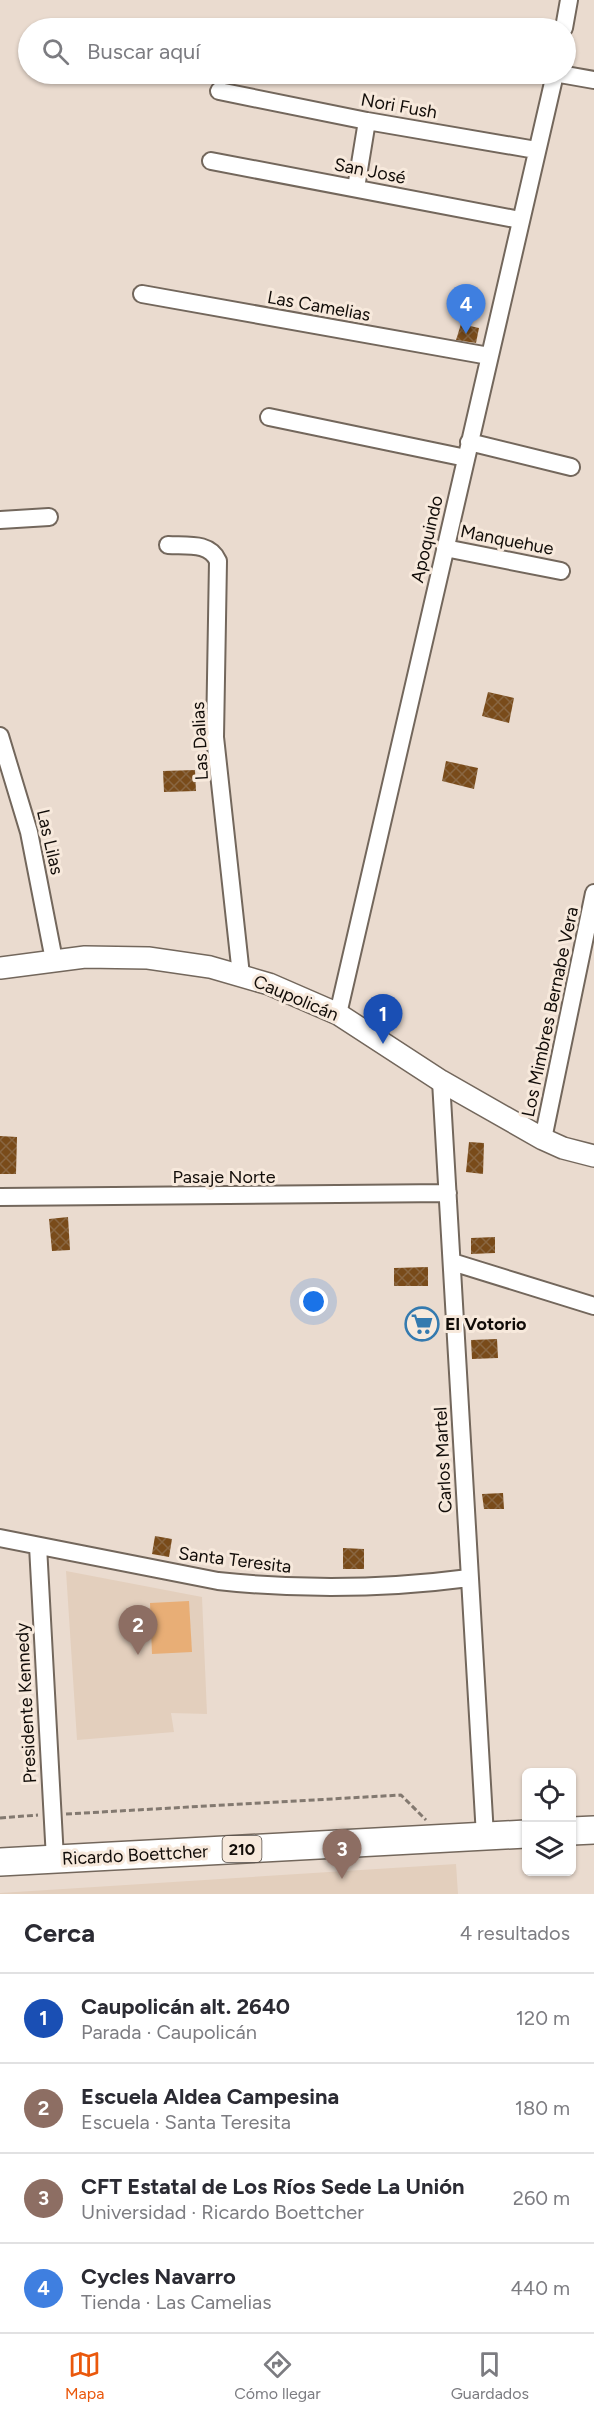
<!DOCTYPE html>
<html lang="es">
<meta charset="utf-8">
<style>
:root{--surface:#fff;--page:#f7f7f7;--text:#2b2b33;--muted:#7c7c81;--line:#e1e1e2;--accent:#ea580c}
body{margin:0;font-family:Figtree,sans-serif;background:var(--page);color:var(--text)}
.controls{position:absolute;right:18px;bottom:18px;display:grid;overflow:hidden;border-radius:9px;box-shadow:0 2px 4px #0004}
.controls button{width:54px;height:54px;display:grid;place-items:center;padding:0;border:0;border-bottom:2px solid var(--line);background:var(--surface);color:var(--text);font:30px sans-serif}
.you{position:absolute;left:314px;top:1302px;width:21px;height:21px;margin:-15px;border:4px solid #fff;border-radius:50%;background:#1a73e8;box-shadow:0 0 0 9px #1a73e833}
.badge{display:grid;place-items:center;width:39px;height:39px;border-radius:50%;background:var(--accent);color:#fff;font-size:20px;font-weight:700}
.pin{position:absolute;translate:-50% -50px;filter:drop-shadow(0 2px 3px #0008)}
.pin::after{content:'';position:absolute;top:32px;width:21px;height:18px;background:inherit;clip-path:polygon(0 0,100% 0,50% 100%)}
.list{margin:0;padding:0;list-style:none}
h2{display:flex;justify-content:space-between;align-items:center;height:78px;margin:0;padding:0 24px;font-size:26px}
h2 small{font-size:20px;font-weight:400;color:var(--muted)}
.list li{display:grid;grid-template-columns:39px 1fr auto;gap:18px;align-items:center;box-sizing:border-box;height:90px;padding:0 24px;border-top:2px solid var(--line)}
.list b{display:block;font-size:22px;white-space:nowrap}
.list p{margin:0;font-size:20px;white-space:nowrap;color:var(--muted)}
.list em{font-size:20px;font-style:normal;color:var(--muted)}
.icon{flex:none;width:33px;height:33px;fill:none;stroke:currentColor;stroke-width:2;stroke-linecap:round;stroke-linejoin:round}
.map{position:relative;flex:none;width:594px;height:1894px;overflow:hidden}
.search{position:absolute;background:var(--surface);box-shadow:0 2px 4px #0004;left:18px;right:18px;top:18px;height:66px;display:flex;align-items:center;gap:15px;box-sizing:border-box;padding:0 21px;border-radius:33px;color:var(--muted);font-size:22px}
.sheet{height:438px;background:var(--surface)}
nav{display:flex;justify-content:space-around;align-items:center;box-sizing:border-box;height:84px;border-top:2px solid var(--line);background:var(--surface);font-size:16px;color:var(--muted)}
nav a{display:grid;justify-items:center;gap:3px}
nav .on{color:var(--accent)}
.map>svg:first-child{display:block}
.built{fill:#e3cfbd}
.green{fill:#e8ae76}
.building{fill:url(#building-cross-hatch)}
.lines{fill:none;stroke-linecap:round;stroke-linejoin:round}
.minor-casing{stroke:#73675c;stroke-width:20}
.tertiary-casing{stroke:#73675c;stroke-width:24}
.primary-casing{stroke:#73675c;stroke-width:30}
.path{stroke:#837970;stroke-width:3;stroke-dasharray:6 3;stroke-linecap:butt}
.minor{stroke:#fff;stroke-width:16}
.tertiary{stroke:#fff;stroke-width:21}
.primary{stroke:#fff;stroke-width:27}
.labels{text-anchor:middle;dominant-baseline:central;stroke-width:6;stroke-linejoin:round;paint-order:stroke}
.shield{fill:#f7e9dc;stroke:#564e48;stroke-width:1.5}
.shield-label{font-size:16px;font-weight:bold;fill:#110c08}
.street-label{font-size:18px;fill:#110c08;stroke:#f7e9dc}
.poi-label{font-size:18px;font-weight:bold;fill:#110c08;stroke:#f7e9dc;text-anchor:start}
</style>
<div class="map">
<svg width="594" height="1894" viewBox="0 0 594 1894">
<defs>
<pattern id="building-cross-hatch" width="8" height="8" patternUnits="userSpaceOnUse" patternTransform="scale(1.5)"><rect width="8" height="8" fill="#794b1a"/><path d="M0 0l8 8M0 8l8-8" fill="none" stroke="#896641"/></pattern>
</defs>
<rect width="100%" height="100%" fill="#eadbcf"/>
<path class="built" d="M 66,1571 L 202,1597 L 207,1714 L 171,1713 L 174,1732 L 77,1740 Z
M 456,1864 L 458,1894 L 0,1894 L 0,1893 Z"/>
<path class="green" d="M 189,1601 L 192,1652 L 152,1654 L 150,1603 Z"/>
<path class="building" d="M 461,324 L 479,328 L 476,343 L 456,340 Z
M 488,692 L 514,698 L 509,723 L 482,716 Z
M 446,761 L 478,768 L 474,789 L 442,781 Z
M 195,770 L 196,791 L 164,792 L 163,771 Z
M 0,1136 L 17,1137 L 16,1174 L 0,1174 Z
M 469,1142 L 484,1143 L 483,1174 L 466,1172 Z
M 68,1217 L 70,1250 L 52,1251 L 49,1219 Z
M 495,1237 L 495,1253 L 471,1254 L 471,1238 Z
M 428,1267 L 428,1286 L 394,1286 L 394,1268 Z
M 497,1339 L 498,1358 L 472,1359 L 471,1340 Z
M 503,1493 L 504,1509 L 484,1509 L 482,1494 Z
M 155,1536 L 172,1539 L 169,1557 L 152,1554 Z
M 343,1548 L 364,1549 L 364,1569 L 343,1569 Z"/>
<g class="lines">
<g class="minor-casing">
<path id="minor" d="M 564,28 L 569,0
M 560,74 L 594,80
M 219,91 L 367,121 L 536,150
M 211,161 L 520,220
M 356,188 L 367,121
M 142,294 L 489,356
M 269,417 L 466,458
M 469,442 L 571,467
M 0,520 L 49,517
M 168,545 C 187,546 210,542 218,561 L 215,737 L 241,975
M 445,548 L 561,571
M 0,736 L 29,832 L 54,960
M 338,1014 L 555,74
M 441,1081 L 485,1836
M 543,1139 L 594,893
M 0,1197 L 448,1193
M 452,1262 L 594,1306
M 0,1538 L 218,1581 C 302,1590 385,1589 469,1578
M 38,1546 L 55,1859"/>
</g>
<g class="tertiary-casing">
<path id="tertiary" d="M 0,968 L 85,957 L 148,958 L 210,967 L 269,984 L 338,1014 L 441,1081 L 543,1139 L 563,1148 L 594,1156"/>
</g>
<g class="primary-casing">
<path id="primary" d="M 572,1831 L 594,1830
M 0,1862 L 526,1834"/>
</g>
<path class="path" d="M 66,1814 L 401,1795 L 426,1820
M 0,1818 L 38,1815"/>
<use href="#minor" class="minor"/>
<use href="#tertiary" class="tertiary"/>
<use href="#primary" class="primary"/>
</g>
<defs>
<g id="supermarket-ring" transform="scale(1.725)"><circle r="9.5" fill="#f7e9dc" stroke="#347aaf" stroke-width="1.5"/><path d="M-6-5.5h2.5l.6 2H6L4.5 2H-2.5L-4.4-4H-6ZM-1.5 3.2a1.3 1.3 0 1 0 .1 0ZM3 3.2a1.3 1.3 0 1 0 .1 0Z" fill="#347aaf"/></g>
</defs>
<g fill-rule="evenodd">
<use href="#supermarket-ring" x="422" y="1324"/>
</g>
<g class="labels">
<rect class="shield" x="222.5" y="1836" width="39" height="26" rx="4.5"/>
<g class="shield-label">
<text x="242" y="1849">210</text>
</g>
<g class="street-label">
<text transform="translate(399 106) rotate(10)">Nori Fush</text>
<text transform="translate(370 171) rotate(11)">San José</text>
<text transform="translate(319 306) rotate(10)">Las Camelias</text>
<text transform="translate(427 539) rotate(-77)">Apoquindo</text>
<text transform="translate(507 540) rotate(11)">Manquehue</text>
<text transform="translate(200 741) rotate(-93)">Las Dalias</text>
<text transform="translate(50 842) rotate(77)">Las Lilas</text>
<text transform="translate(296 998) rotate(23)">Caupolicán</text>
<text transform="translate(550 1012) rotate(-78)">Los Mimbres Bernabe Vera</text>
<text x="224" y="1177">Pasaje Norte</text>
<text transform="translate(443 1460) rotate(-93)">Carlos Martel</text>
<text transform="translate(235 1560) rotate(7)">Santa Teresita</text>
<text transform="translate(26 1703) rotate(-93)">Presidente Kennedy</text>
<text transform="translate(135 1855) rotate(-3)">Ricardo Boettcher</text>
</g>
<g class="poi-label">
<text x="445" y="1324">El Votorio</text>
</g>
</g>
</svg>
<div class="controls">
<button><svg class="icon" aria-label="locate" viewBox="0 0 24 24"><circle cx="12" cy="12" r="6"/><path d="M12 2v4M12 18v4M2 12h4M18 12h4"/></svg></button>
<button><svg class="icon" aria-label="layers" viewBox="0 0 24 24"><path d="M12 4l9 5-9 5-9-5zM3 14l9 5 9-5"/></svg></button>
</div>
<div class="you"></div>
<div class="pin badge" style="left:383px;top:1044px;background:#1a4fb4">1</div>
<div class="pin badge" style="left:138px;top:1655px;background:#8d6e63">2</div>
<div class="pin badge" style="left:342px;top:1879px;background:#8d6e63">3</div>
<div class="pin badge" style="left:466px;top:334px;background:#3f7fe0">4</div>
<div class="search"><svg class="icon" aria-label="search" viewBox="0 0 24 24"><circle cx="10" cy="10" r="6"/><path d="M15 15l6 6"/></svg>Buscar aquí</div>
</div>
<section class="sheet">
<h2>Cerca<small>4 resultados</small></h2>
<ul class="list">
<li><span class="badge" style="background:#1a4fb4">1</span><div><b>Caupolicán alt. 2640</b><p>Parada · Caupolicán</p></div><em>120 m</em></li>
<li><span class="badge" style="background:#8d6e63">2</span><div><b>Escuela Aldea Campesina</b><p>Escuela · Santa Teresita</p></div><em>180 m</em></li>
<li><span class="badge" style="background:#8d6e63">3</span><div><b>CFT Estatal de Los Ríos Sede La Unión</b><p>Universidad · Ricardo Boettcher</p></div><em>260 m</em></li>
<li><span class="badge" style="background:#3f7fe0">4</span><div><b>Cycles Navarro</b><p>Tienda · Las Camelias</p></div><em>440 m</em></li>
</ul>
</section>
<nav>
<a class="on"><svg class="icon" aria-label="map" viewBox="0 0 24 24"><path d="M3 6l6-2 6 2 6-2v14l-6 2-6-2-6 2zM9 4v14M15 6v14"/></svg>Mapa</a>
<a><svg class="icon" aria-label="directions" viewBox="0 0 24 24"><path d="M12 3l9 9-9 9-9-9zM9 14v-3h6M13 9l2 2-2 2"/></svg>Cómo llegar</a>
<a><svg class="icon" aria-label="saved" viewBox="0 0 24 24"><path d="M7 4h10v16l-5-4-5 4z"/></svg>Guardados</a>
</nav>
